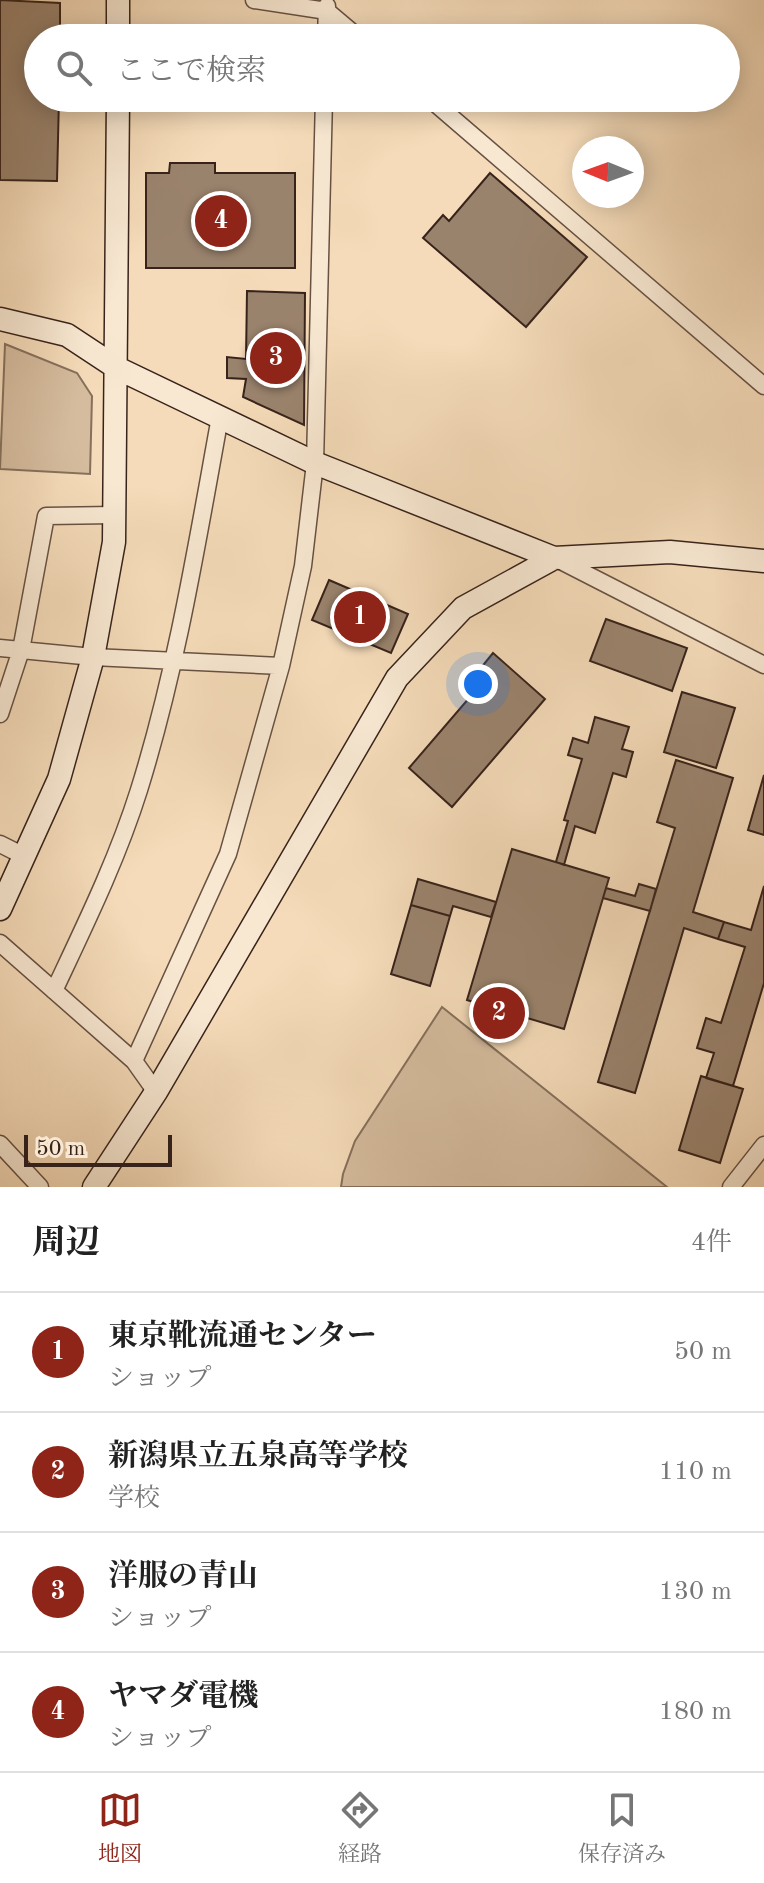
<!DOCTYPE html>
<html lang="ja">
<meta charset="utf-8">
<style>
:root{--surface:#fff;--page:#f6f6f6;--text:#222;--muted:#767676;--line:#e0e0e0;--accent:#8f2418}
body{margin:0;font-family:"Old Standard TT","Noto Serif JP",serif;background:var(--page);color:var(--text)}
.compass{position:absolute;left:572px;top:136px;width:72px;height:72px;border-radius:50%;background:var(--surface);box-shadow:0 4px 20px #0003;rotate:271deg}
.scale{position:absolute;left:24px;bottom:20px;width:148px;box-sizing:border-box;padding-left:8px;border:4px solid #38231b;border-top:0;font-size:22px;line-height:28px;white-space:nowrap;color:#38231b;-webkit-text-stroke:6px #f8e8d2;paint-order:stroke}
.you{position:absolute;left:478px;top:684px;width:28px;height:28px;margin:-20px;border:6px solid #fff;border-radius:50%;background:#1a73e8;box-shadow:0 0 0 12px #1a73e833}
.badge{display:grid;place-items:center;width:52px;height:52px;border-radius:50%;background:var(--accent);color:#fff;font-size:26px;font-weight:700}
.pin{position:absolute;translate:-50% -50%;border:4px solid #fff;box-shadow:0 2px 8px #0006}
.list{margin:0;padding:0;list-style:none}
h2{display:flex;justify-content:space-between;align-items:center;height:104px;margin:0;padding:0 32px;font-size:34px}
h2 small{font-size:26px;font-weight:400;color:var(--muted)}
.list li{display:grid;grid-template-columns:52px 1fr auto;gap:24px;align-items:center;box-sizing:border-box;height:120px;padding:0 32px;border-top:2px solid var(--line)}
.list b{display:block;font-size:30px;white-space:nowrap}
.list p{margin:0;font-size:26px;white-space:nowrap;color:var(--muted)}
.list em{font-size:26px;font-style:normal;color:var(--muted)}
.icon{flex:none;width:44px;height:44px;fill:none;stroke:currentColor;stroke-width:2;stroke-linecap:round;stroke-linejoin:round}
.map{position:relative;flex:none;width:764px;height:1187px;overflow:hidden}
.search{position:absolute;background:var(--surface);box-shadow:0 4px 20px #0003;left:24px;right:24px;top:24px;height:88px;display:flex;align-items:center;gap:20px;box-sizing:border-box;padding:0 28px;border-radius:44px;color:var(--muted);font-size:30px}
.sheet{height:584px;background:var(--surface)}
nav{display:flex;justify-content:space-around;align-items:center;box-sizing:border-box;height:112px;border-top:2px solid var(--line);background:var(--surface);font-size:22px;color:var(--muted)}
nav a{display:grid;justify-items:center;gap:4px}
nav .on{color:var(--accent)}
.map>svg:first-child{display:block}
.green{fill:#d5bc9e;stroke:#86705c;stroke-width:2}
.building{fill:#9a836d;stroke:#38231b;stroke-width:2}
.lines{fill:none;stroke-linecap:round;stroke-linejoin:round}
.street-casing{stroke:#675142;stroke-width:19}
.secondary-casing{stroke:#38231b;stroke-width:25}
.street{stroke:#f8e8d2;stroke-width:16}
.secondary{stroke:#f8e8d2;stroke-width:22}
</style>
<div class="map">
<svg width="764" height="1187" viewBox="0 0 764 1187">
<rect width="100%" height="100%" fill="#f5dbb9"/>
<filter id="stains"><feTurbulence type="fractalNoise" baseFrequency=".0025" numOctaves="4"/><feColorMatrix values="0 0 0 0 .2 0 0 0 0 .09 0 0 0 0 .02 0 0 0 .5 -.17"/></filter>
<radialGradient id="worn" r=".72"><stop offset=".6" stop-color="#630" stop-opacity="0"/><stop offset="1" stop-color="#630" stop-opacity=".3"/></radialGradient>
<path class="green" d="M 5,344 L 77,373 L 92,396 L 90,474 L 0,469 Z
M 442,1007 L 667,1187 L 341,1187 L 343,1174 L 355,1141 Z"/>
<path class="building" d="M 0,0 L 60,3 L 60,38 L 38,38 L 38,98 L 59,98 L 57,181 L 0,180 Z
M 170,163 L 215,163 L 215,173 L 295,173 L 295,268 L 146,268 L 146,173 L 169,173 Z
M 490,173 L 587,257 L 526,327 L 423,238 L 443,215 L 449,221 Z
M 247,291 L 305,293 L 304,425 L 243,397 L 246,379 L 227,378 L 227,357 L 246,359 Z
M 329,580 L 408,614 L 391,653 L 312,620 Z
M 606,619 L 687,648 L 672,691 L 590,661 Z
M 493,653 L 545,699 L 452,807 L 409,768 L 488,676 L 480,669 Z
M 682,692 L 735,708 L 716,768 L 664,752 Z
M 595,717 L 629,727 L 622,749 L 633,752 L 626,777 L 613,773 L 595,833 L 575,826 L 564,865 L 556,862 L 568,821 L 564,820 L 582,759 L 568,755 L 573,738 L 588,743 Z
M 676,760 L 733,778 L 693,912 L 724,922 L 718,939 L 684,928 L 635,1093 L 598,1082 L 675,828 L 657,822 Z
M 764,775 L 764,835 L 748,830 Z
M 512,849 L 609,878 L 564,1029 L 467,1000 Z
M 418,879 L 496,902 L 491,917 L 453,906 L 450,916 L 411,905 Z
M 639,884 L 656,889 L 650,911 L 603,898 L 606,888 L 635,896 Z
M 764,886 L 764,983 L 733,1086 L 706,1078 L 714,1053 L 697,1048 L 706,1018 L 721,1023 L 745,947 L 718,939 L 724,922 L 751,930 Z
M 411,905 L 450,916 L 430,986 L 391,974 Z
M 701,1076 L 743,1089 L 720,1163 L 679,1150 Z"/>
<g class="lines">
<g class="street-casing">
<path id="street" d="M 254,0 L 327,11 L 359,38
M 326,38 L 327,6
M 429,98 L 764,386
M 555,558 L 764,665
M 0,648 L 93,657 L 281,666
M 0,714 L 21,650 L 46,516 L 114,515
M 0,844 L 24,856
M 0,943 L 134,1061 L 156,1092
M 54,991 C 85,925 117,860 139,790 C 177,668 197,543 220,417
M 134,1061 L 228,854 L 281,666 L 303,566 L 315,463 L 324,98
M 0,1144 L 40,1187
M 731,1187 L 764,1145"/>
</g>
<g class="secondary-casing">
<path id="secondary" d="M 118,38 L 118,0
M 0,319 L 67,335 L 117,368 L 315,463 L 554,558
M 0,909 L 59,779 L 93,657 L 114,542 L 118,98
M 94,1187 L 156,1092 L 397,678 L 463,608 L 554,558 L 670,552 L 764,561"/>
</g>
<use href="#street" class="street"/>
<use href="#secondary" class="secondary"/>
</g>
<rect width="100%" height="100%" filter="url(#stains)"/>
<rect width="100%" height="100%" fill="url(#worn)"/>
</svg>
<svg class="compass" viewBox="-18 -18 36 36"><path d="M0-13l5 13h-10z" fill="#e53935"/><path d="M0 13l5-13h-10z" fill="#767676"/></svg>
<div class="scale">50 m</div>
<div class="you"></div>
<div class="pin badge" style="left:360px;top:617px">1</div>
<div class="pin badge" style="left:499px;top:1013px">2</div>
<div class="pin badge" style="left:276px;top:358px">3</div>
<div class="pin badge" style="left:221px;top:221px">4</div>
<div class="search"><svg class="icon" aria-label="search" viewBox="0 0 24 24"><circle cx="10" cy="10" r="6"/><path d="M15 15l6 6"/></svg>ここで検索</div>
</div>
<section class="sheet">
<h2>周辺<small>4件</small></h2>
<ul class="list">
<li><span class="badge">1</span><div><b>東京靴流通センター</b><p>ショップ</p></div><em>50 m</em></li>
<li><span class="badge">2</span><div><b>新潟県立五泉高等学校</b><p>学校</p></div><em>110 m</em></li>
<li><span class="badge">3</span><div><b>洋服の青山</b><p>ショップ</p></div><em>130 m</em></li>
<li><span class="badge">4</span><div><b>ヤマダ電機</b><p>ショップ</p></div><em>180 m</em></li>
</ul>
</section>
<nav>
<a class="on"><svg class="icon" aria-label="map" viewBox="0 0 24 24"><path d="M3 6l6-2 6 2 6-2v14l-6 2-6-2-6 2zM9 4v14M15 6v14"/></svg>地図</a>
<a><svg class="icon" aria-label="directions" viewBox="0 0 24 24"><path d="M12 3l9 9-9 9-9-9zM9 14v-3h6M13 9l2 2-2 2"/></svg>経路</a>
<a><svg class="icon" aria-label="saved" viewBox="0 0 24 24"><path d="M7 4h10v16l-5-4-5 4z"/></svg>保存済み</a>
</nav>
